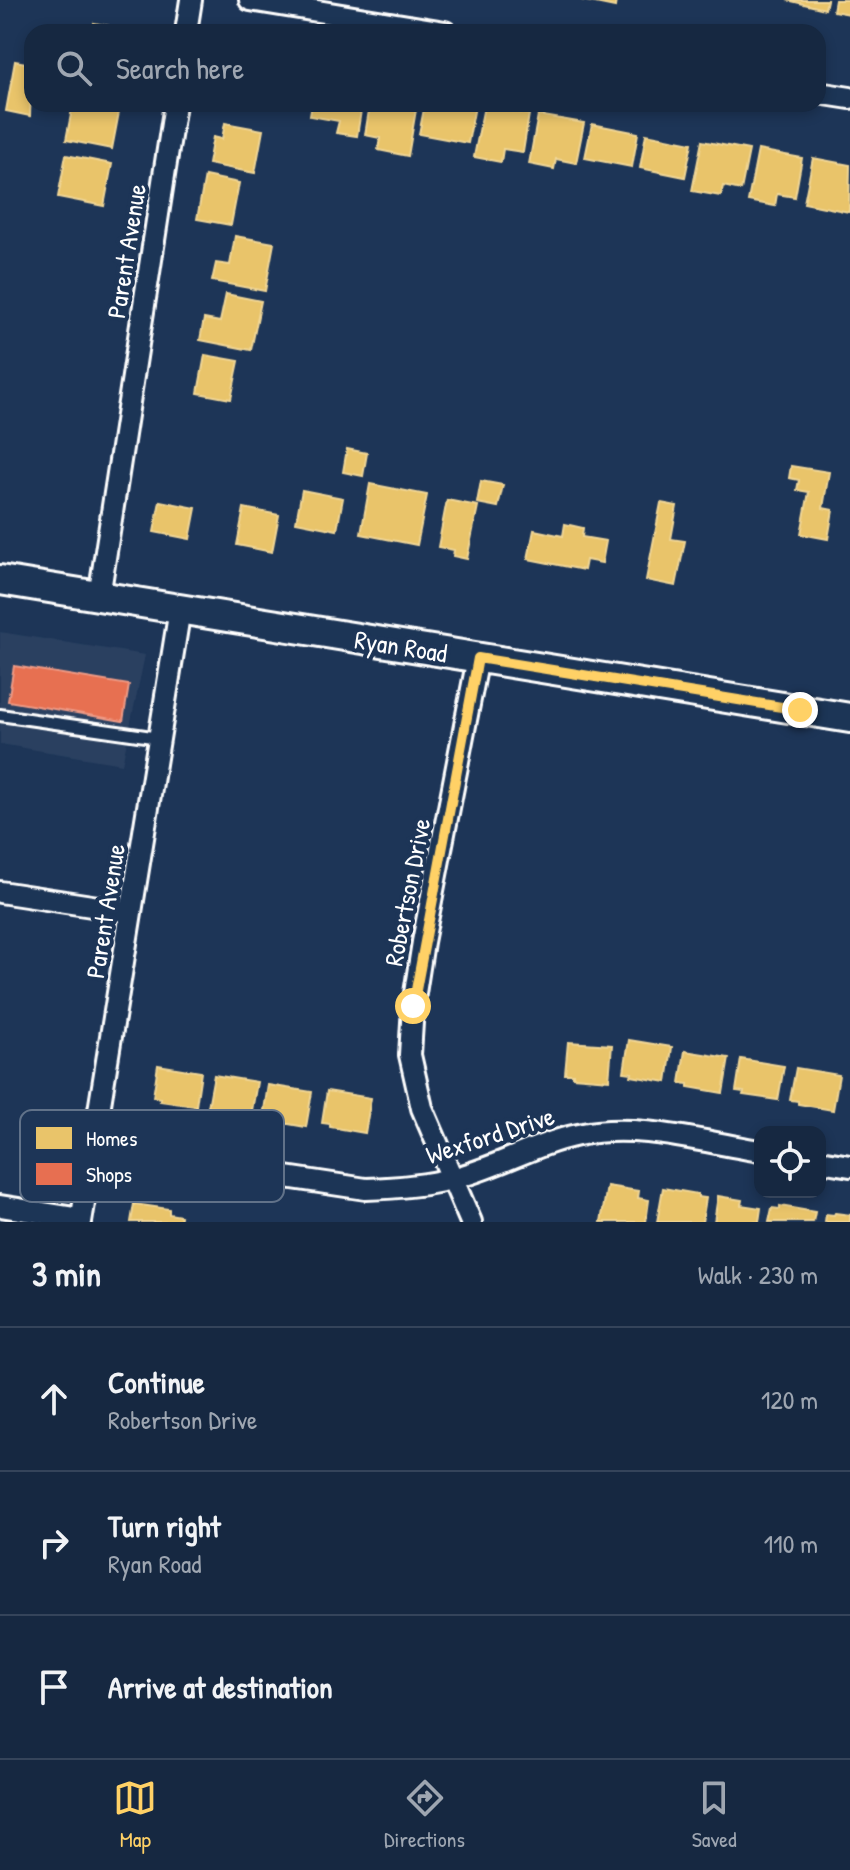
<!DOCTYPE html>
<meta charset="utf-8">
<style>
:root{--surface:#162841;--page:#23344c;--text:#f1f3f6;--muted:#9ea6b1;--line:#35445a;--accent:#ffd166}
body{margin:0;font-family:"Patrick Hand",sans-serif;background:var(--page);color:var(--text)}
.controls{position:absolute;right:24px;bottom:24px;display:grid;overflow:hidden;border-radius:16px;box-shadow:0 4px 12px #0003}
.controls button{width:72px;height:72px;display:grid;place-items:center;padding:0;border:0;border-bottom:2px solid var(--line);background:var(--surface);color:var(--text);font:40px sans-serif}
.stop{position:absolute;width:24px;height:24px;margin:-18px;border:6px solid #ffd166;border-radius:50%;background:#fff}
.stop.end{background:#ffd166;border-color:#fff;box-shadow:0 2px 8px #0008}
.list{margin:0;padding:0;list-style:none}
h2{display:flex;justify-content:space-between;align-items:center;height:104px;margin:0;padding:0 32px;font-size:34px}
h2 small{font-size:26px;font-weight:400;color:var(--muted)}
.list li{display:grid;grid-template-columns:52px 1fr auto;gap:24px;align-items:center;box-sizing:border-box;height:144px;padding:0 32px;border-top:2px solid var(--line)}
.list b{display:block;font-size:30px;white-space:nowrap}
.list p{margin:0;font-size:26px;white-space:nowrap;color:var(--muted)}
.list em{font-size:26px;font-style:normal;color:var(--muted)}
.icon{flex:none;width:44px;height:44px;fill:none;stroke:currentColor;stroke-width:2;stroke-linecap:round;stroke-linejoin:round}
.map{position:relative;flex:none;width:850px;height:1222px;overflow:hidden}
.search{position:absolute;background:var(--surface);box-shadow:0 4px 12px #0003;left:24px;right:24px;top:24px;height:88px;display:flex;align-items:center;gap:20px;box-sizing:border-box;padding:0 28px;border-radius:24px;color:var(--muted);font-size:30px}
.sheet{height:536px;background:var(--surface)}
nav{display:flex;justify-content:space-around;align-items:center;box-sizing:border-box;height:112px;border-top:2px solid var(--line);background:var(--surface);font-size:22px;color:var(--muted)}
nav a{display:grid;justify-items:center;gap:4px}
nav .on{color:var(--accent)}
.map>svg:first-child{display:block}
.built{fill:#2a4161}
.homes{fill:#e9c46a;stroke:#f0d697;stroke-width:2}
.shops{fill:#e76f51;stroke:#ee9a85;stroke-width:2}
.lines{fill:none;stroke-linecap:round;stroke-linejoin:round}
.lane-casing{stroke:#fff;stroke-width:16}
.street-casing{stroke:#fff;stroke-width:26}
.secondary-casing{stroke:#fff;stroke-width:34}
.lane{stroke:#1d3557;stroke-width:10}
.street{stroke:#1d3557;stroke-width:20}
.secondary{stroke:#1d3557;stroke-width:28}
.route{stroke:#ffd166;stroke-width:10}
.labels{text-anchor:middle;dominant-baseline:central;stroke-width:8;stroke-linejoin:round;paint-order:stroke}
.street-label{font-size:26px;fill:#fff;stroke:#1d3557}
.key{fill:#1d3557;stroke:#617289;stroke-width:2}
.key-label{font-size:22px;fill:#fff}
</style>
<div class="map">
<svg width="850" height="1222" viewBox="0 0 850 1222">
<rect width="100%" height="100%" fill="#1d3557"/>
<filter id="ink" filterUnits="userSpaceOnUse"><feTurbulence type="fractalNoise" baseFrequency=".0125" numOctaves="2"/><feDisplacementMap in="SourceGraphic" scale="16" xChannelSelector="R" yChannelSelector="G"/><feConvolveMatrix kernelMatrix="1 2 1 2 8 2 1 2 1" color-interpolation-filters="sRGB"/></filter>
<g filter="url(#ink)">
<path class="built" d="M 0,632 L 145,655 L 122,764 L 0,744 Z"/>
<path class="homes" d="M 581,0 L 616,0 L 615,7 Z
M 787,0 L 827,0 L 825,9 Z
M 835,0 L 850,0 L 850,14 L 833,11 Z
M 94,23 L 137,31 L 137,32 L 92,32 Z
M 15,61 L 32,64 L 30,116 L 6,111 Z
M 73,104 L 104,104 L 120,107 L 112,149 L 66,140 Z
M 312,104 L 362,104 L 357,136 L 336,133 L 339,121 L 310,116 Z
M 370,104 L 417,104 L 408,156 L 378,150 L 380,138 L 365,135 Z
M 425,104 L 475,106 L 468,143 L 419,134 Z
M 484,106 L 529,114 L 523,152 L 503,149 L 501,162 L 474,157 Z
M 538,115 L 584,123 L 576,163 L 556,159 L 554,169 L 529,164 Z
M 225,123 L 263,130 L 255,173 L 208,164 L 213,137 L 222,139 Z
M 592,124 L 638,133 L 632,167 L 585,158 Z
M 646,134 L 692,143 L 685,177 L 640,168 Z
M 702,141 L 749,150 L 741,190 L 723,186 L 721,196 L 692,191 Z
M 758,150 L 802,158 L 795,197 L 777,194 L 775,206 L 748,201 Z
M 66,155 L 112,164 L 104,206 L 58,197 Z
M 813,158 L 850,165 L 849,212 L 804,203 Z
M 205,176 L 239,183 L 231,225 L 197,219 Z
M 235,236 L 274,243 L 265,291 L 212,281 L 216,263 L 230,265 Z
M 226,294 L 261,301 L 251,350 L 200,340 L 204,319 L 220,322 Z
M 205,355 L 239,361 L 231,399 L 198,393 Z
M 347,449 L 367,453 L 363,476 L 343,472 Z
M 791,466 L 829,472 L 823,508 L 833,510 L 828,539 L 801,534 L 809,492 L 797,490 L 799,480 L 789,478 Z
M 481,481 L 503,485 L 498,507 L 477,503 Z
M 370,484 L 427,495 L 417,545 L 361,534 Z
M 302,490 L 343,498 L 337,530 L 296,522 Z
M 447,500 L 478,506 L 467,559 L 453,556 L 454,550 L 438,547 Z
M 160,501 L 196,508 L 190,539 L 154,532 Z
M 661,503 L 677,506 L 671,539 L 685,541 L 676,586 L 646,580 Z
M 244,508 L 279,515 L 272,552 L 237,545 Z
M 565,524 L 583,528 L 582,537 L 606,541 L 602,563 L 586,560 L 584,570 L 528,559 L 534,530 L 563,536 Z
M 629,1040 L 672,1047 L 667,1082 L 631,1076 L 632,1073 L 624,1072 Z
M 568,1042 L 612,1045 L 609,1080 L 573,1077 L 573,1074 L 565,1074 Z
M 685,1051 L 729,1058 L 723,1093 L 688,1087 L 688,1084 L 680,1083 Z
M 741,1059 L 784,1066 L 778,1100 L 743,1095 L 744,1092 L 736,1091 Z
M 158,1065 L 201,1072 L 196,1106 L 160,1101 L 161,1098 L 153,1097 Z
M 796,1068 L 839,1075 L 833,1110 L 798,1104 L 798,1101 L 790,1100 Z
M 214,1075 L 257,1082 L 251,1116 L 216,1111 L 216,1108 L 208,1107 Z
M 268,1085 L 312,1092 L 306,1127 L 271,1121 L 271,1118 L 263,1117 Z
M 327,1091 L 371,1098 L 365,1133 L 330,1127 L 330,1124 L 322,1123 Z
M 607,1186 L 639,1191 L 638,1198 L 649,1200 L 646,1222 L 601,1222 Z
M 663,1188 L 698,1194 L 698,1197 L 706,1198 L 702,1222 L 657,1222 Z
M 718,1196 L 742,1200 L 741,1205 L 761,1208 L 759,1222 L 714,1222 Z
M 134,1204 L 169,1209 L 169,1214 L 181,1216 L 180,1222 L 131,1222 Z
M 780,1206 L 815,1212 L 813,1222 L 769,1222 L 772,1208 L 780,1209 Z
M 835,1213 L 850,1215 L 850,1222 L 825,1222 L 826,1214 L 834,1215 Z"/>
<path class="shops" d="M 14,666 L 129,685 L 123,721 L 8,701 Z"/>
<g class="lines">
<g class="lane-casing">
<path id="lane" d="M 0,715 L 159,738"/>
</g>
<g class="street-casing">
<path id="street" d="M 250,0 L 445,32
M 186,32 L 191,0
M 818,93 L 850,98
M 99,597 L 175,104
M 0,892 L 131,912
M 93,1148 L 366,1189 C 395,1188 424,1186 451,1179 C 495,1169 534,1144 578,1135 C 636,1122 702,1142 760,1151
M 820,1161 L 850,1166
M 0,1206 L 81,1219
M 81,1222 L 180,609
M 471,1222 L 422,1108 L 410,1055 L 413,1006 L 423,942 L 478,658"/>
</g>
<g class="secondary-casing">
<path id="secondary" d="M 0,580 L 850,718"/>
</g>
<use href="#lane" class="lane"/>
<use href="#street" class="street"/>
<use href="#secondary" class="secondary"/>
</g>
</g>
<g class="lines" filter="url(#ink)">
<path class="route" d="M 413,1006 L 478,658 L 800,710"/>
</g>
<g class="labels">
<g class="street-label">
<text transform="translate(126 251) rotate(-81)">Parent Avenue</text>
<text transform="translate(401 646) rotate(9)">Ryan Road</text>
<text transform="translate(407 892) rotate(-79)">Robertson Drive</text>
<text transform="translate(105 911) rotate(-81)">Parent Avenue</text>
<text transform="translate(490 1135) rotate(-18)">Wexford Drive</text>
</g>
</g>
<rect x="20" y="1110" width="264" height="92" rx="12" class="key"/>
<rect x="36" y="1127" width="36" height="22" fill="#e9c46a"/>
<rect x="36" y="1163" width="36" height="22" fill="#e76f51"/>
<g class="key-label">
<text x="86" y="1146">Homes</text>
<text x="86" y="1182">Shops</text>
</g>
</svg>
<div class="controls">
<button><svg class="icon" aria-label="locate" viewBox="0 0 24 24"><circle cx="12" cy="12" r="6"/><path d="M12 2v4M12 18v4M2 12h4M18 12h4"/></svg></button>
</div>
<div class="stop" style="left:413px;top:1006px"></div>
<div class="stop end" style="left:800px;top:710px"></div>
<div class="search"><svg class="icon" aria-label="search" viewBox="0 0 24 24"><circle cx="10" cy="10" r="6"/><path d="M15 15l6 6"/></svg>Search here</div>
</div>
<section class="sheet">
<h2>3 min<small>Walk · 230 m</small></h2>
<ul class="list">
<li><svg class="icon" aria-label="ahead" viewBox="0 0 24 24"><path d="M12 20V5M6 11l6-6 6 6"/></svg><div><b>Continue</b><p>Robertson Drive</p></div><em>120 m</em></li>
<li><svg class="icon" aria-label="right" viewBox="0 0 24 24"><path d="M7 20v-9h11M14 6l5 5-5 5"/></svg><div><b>Turn right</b><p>Ryan Road</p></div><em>110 m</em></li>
<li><svg class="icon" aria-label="arrive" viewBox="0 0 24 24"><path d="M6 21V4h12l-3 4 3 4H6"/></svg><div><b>Arrive at destination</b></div></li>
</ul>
</section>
<nav>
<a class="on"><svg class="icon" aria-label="map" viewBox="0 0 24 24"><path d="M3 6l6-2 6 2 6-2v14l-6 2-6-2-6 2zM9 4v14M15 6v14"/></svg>Map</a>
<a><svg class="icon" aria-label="directions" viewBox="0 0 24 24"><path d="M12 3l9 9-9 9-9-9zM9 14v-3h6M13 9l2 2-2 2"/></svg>Directions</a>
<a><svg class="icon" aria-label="saved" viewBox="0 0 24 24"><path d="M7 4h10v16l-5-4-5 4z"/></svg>Saved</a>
</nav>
